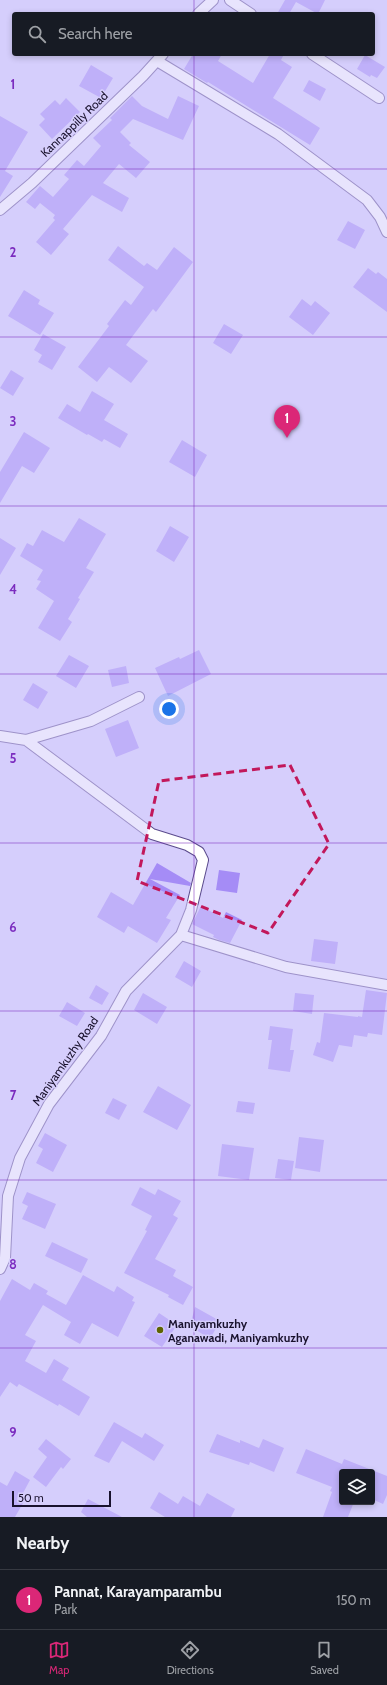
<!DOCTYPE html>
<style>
:root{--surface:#171b24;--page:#20242c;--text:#f1f3f6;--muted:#9ea1a6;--line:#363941;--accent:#db2777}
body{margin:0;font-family:Cabin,sans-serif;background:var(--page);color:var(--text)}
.controls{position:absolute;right:12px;bottom:12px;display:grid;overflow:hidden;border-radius:4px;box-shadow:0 2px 6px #0003}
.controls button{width:36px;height:36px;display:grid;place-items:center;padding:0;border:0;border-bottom:1px solid var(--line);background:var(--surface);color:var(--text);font:20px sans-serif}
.scale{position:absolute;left:12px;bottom:10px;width:99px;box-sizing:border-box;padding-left:4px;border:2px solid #19122d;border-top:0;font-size:11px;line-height:14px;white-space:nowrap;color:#19122d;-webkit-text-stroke:3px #d6cefc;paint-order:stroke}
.you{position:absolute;left:169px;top:709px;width:14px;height:14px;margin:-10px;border:3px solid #fff;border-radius:50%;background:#1a73e8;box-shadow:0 0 0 6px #1a73e833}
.badge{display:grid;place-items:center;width:26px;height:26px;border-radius:50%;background:var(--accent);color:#fff;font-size:13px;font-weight:700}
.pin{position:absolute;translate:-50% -33px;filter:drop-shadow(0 1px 2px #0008)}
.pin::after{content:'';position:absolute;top:21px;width:14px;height:12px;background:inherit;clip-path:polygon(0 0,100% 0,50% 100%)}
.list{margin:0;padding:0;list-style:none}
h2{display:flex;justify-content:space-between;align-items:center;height:52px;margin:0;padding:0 16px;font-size:17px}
h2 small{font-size:13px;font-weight:400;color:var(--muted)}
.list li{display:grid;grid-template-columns:26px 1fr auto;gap:12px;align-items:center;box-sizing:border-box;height:60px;padding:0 16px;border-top:1px solid var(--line)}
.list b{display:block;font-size:15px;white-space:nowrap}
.list p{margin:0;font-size:13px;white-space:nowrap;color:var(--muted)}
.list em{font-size:13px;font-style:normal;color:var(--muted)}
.icon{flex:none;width:22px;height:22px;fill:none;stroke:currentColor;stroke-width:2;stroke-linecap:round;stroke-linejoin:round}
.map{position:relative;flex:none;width:387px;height:1517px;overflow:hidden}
.search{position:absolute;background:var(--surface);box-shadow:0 2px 6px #0003;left:12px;right:12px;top:12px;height:44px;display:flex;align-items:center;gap:10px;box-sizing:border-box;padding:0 14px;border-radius:4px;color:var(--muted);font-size:15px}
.sheet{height:112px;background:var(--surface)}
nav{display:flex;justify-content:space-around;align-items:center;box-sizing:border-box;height:56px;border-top:1px solid var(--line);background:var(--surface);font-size:11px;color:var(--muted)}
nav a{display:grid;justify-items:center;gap:2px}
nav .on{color:var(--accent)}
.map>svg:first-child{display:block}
.building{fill:#a58cf6}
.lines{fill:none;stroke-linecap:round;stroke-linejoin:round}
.minor-casing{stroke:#5b4b8d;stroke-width:12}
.minor{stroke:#fff;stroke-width:10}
.marked{fill:none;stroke:#c2185b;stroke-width:3;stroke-dasharray:8 5;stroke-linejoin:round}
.grid{fill:none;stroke:#7b2cbf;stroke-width:1;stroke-opacity:0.55}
.poi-dot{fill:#5e6300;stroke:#d6cefc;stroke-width:1.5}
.labels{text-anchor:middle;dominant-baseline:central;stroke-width:3;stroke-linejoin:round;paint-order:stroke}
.street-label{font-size:12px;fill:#19122d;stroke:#d6cefc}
.poi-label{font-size:12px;font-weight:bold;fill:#19122d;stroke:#d6cefc;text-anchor:start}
.grid-label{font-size:13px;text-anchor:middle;font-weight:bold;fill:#7b2cbf;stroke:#d6cefc;stroke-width:3;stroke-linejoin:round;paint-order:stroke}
</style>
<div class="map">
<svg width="387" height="1517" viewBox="0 0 387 1517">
<rect width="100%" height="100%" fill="#d6cefc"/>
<path class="building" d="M 285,0 L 325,0 L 318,14 L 296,2 L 289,14 L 277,14 Z
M 193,54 L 222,54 L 218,61 L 253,83 L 270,54 L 284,54 L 281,60 L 292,67 L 273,98 L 320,128 L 310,145 L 208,82 L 207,83 L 184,69 Z
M 365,55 L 385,67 L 377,78 L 371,75 L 370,77 L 357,69 Z
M 91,65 L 113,78 L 101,98 L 79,86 Z
M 309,80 L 326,89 L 320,101 L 303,91 Z
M 132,96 L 142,106 L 168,119 L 178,96 L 199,106 L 183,140 L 133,119 L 120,132 L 131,143 L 129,145 L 150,162 L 136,178 L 119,164 L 103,183 L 129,198 L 122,212 L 92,195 L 63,229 L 69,234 L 51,255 L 36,242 L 55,220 L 53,218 L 55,215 L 40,203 L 35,209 L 26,202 L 40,186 L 53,197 L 69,179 L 64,175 L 77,160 L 84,166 L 101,146 L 93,138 L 112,120 L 110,118 Z
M 66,98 L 80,112 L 52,139 L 39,125 L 45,119 L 40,114 L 55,100 L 60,105 Z
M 0,116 L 28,132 L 5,171 L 13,176 L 0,197 Z
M 348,221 L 365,230 L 355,249 L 337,240 Z
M 118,246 L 144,266 L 147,263 L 157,270 L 174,247 L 193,262 L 156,312 L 153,309 L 126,345 L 148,361 L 131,383 L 109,367 L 97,382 L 78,367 L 109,326 L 107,324 L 125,300 L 131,305 L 144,287 L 108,260 Z
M 368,268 L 376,274 L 378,272 L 387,279 L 387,312 L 353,287 Z
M 24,290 L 40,300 L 38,304 L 54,313 L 40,335 L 8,316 Z
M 302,299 L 311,306 L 315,301 L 330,313 L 313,335 L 289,317 Z
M 224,324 L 243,335 L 231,354 L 213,343 Z
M 43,334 L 66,347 L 52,370 L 38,362 L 42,355 L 34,350 Z
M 11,370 L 24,378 L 13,396 L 0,388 Z
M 92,391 L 114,404 L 104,420 L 128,434 L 120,448 L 104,439 L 102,442 L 88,434 L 87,435 L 58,418 L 67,404 L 80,412 Z
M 24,432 L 50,448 L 34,473 L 22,466 L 0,503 L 0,472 Z
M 182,440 L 207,455 L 195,477 L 169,462 Z
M 79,518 L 106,534 L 86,568 L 94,572 L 78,598 L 80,599 L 68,619 L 72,622 L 60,641 L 38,628 L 54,601 L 36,589 L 41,581 L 37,580 L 43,570 L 20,556 L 27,543 L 33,546 L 42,530 L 64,542 Z
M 170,526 L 189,537 L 174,562 L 156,551 Z
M 0,538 L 16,548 L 0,575 Z
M 199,650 L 211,674 L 168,696 L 155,668 L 179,657 L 180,659 Z
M 69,655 L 89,666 L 76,688 L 56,676 Z
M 126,666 L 129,683 L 112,687 L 108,670 Z
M 33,683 L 48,692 L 38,709 L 23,700 Z
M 128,720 L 139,748 L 116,757 L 105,729 Z
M 157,863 L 191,883 L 190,886 L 150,879 L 180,895 L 166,918 L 171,920 L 157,943 L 128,926 L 124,933 L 97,917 L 111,892 L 133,905 Z
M 219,870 L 240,873 L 237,893 L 216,890 Z
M 201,906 L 223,918 L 226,912 L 242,920 L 230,943 L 219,940 L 213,937 L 214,935 L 192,924 Z
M 314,939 L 338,942 L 335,964 L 311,961 Z
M 184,961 L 201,971 L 192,987 L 175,977 Z
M 96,985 L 109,993 L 102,1005 L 89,998 Z
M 366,990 L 387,993 L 382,1035 L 368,1033 L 367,1037 L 354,1035 L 352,1047 L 339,1045 L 333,1062 L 313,1055 L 317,1042 L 320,1043 L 324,1013 L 358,1017 L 358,1016 L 362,1017 Z
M 143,993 L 167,1007 L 157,1024 L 134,1010 Z
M 295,993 L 314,995 L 312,1014 L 293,1011 Z
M 67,1002 L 85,1013 L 77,1026 L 59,1016 Z
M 270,1026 L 293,1029 L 290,1050 L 294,1050 L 290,1072 L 268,1069 L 272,1040 L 268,1040 Z
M 158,1086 L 191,1105 L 177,1130 L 143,1112 Z
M 113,1098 L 127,1105 L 119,1120 L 105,1113 Z
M 238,1101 L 255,1103 L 253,1114 L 236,1112 Z
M 45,1133 L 67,1145 L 53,1172 L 36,1163 L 43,1149 L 38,1146 Z
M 299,1137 L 324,1140 L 320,1172 L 295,1168 Z
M 222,1144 L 254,1148 L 249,1180 L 218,1176 Z
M 278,1159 L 294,1161 L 291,1180 L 275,1178 Z
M 140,1187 L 155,1195 L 158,1189 L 181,1201 L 173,1215 L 178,1218 L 155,1259 L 176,1270 L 173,1276 L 193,1287 L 183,1305 L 168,1297 L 169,1295 L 124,1273 L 147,1231 L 145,1230 L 152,1216 L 131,1205 Z
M 27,1192 L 56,1204 L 45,1229 L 22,1219 L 28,1206 L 22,1203 Z
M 52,1242 L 88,1259 L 81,1273 L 45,1256 Z
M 83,1275 L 114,1292 L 117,1286 L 134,1297 L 132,1301 L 135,1302 L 118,1337 L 92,1323 L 80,1344 L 64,1335 L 71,1322 L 43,1305 L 25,1335 L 36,1341 L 25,1361 L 46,1373 L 54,1359 L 69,1368 L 62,1380 L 90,1397 L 79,1416 L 59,1404 L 58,1406 L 19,1384 L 17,1387 L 10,1382 L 0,1397 L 0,1301 L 12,1279 L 30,1290 L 34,1283 L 48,1291 L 46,1294 L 66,1305 Z
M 195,1307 L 220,1321 L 210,1339 L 190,1326 Z
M 159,1313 L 177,1325 L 162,1347 L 144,1336 Z
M 114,1422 L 142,1438 L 145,1433 L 164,1445 L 154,1461 L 122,1441 L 109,1463 L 94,1456 Z
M 217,1434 L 240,1443 L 240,1440 L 259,1448 L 263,1439 L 284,1448 L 274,1472 L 250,1462 L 249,1465 L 209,1452 Z
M 46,1439 L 71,1459 L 63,1469 L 61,1467 L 46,1487 L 33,1477 L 47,1457 L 38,1449 Z
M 306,1449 L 342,1464 L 344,1459 L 387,1476 L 387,1495 L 383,1504 L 372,1499 L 372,1472 L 342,1472 L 342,1502 L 354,1502 L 348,1517 L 323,1517 L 332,1492 L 330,1491 L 332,1487 L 296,1473 Z
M 15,1471 L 30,1480 L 22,1495 L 26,1498 L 15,1517 L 0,1517 L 0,1482 L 7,1486 Z
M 159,1492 L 178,1504 L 183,1496 L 200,1506 L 207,1493 L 235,1509 L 231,1517 L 165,1517 L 150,1508 Z
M 88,1499 L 122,1517 L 87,1517 L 81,1512 Z"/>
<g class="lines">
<g class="minor-casing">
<path id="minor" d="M 230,0 L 251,14
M 198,14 L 213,0
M 312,54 L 379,98
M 157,61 L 278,134 L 367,200 L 380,217 L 387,232
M 0,210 L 32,183 L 143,76 L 163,54
M 0,736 L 26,740 L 152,834 L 187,845 L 199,852 L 203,860 L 191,910 L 181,935 L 126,991 L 101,1036 L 49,1104 L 20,1158 L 8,1196 L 5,1258 L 0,1269
M 26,740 L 91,721 L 139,697
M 181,935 L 286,967 L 387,985"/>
</g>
<use href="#minor" class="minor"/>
</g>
<path d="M0 0H387V1517H0ZM 290,765 L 329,844 L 268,933 L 137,881 L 159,781 Z" fill="#d6cefc" fill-opacity=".55" fill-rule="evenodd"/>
<path class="marked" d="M 290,765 L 329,844 L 268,933 L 137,881 L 159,781 Z"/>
<path class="grid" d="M 194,0 L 194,14M 194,54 L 194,1517M 0,169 L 387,169M 0,337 L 387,337M 0,506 L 387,506M 0,674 L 387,674M 0,843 L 387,843M 0,1011 L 387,1011M 0,1180 L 387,1180M 0,1348 L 387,1348"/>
<circle class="poi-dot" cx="160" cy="1330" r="4"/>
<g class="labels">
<g class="street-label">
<text transform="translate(74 124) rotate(-44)">Kannappilly Road</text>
<text transform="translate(65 1061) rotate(-55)">Maniyamkuzhy Road</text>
</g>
<g class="poi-label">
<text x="168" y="1323">Maniyamkuzhy<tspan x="168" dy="14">Aganawadi, Maniyamkuzhy</tspan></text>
</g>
</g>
<g class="grid-label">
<text x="13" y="89">1</text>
<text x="13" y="257">2</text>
<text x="13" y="426">3</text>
<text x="13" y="594">4</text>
<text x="13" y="763">5</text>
<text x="13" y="932">6</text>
<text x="13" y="1100">7</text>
<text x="13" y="1269">8</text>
<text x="13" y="1437">9</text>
</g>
</svg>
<div class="controls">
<button><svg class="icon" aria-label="layers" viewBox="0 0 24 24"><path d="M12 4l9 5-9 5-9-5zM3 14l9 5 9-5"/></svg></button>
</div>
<div class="scale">50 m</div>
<div class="you"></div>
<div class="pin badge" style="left:287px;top:438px">1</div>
<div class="search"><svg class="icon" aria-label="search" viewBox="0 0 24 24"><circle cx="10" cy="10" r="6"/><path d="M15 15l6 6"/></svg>Search here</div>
</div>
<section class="sheet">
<h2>Nearby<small></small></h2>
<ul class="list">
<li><span class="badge">1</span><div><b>Pannat, Karayamparambu</b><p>Park</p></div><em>150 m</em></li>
</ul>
</section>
<nav>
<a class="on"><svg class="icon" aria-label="map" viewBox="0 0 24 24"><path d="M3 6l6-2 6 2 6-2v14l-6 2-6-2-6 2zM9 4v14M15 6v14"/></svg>Map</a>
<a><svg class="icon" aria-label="directions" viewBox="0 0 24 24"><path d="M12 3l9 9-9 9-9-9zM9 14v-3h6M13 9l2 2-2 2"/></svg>Directions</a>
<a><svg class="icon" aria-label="saved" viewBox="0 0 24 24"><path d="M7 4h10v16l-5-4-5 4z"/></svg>Saved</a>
</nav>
